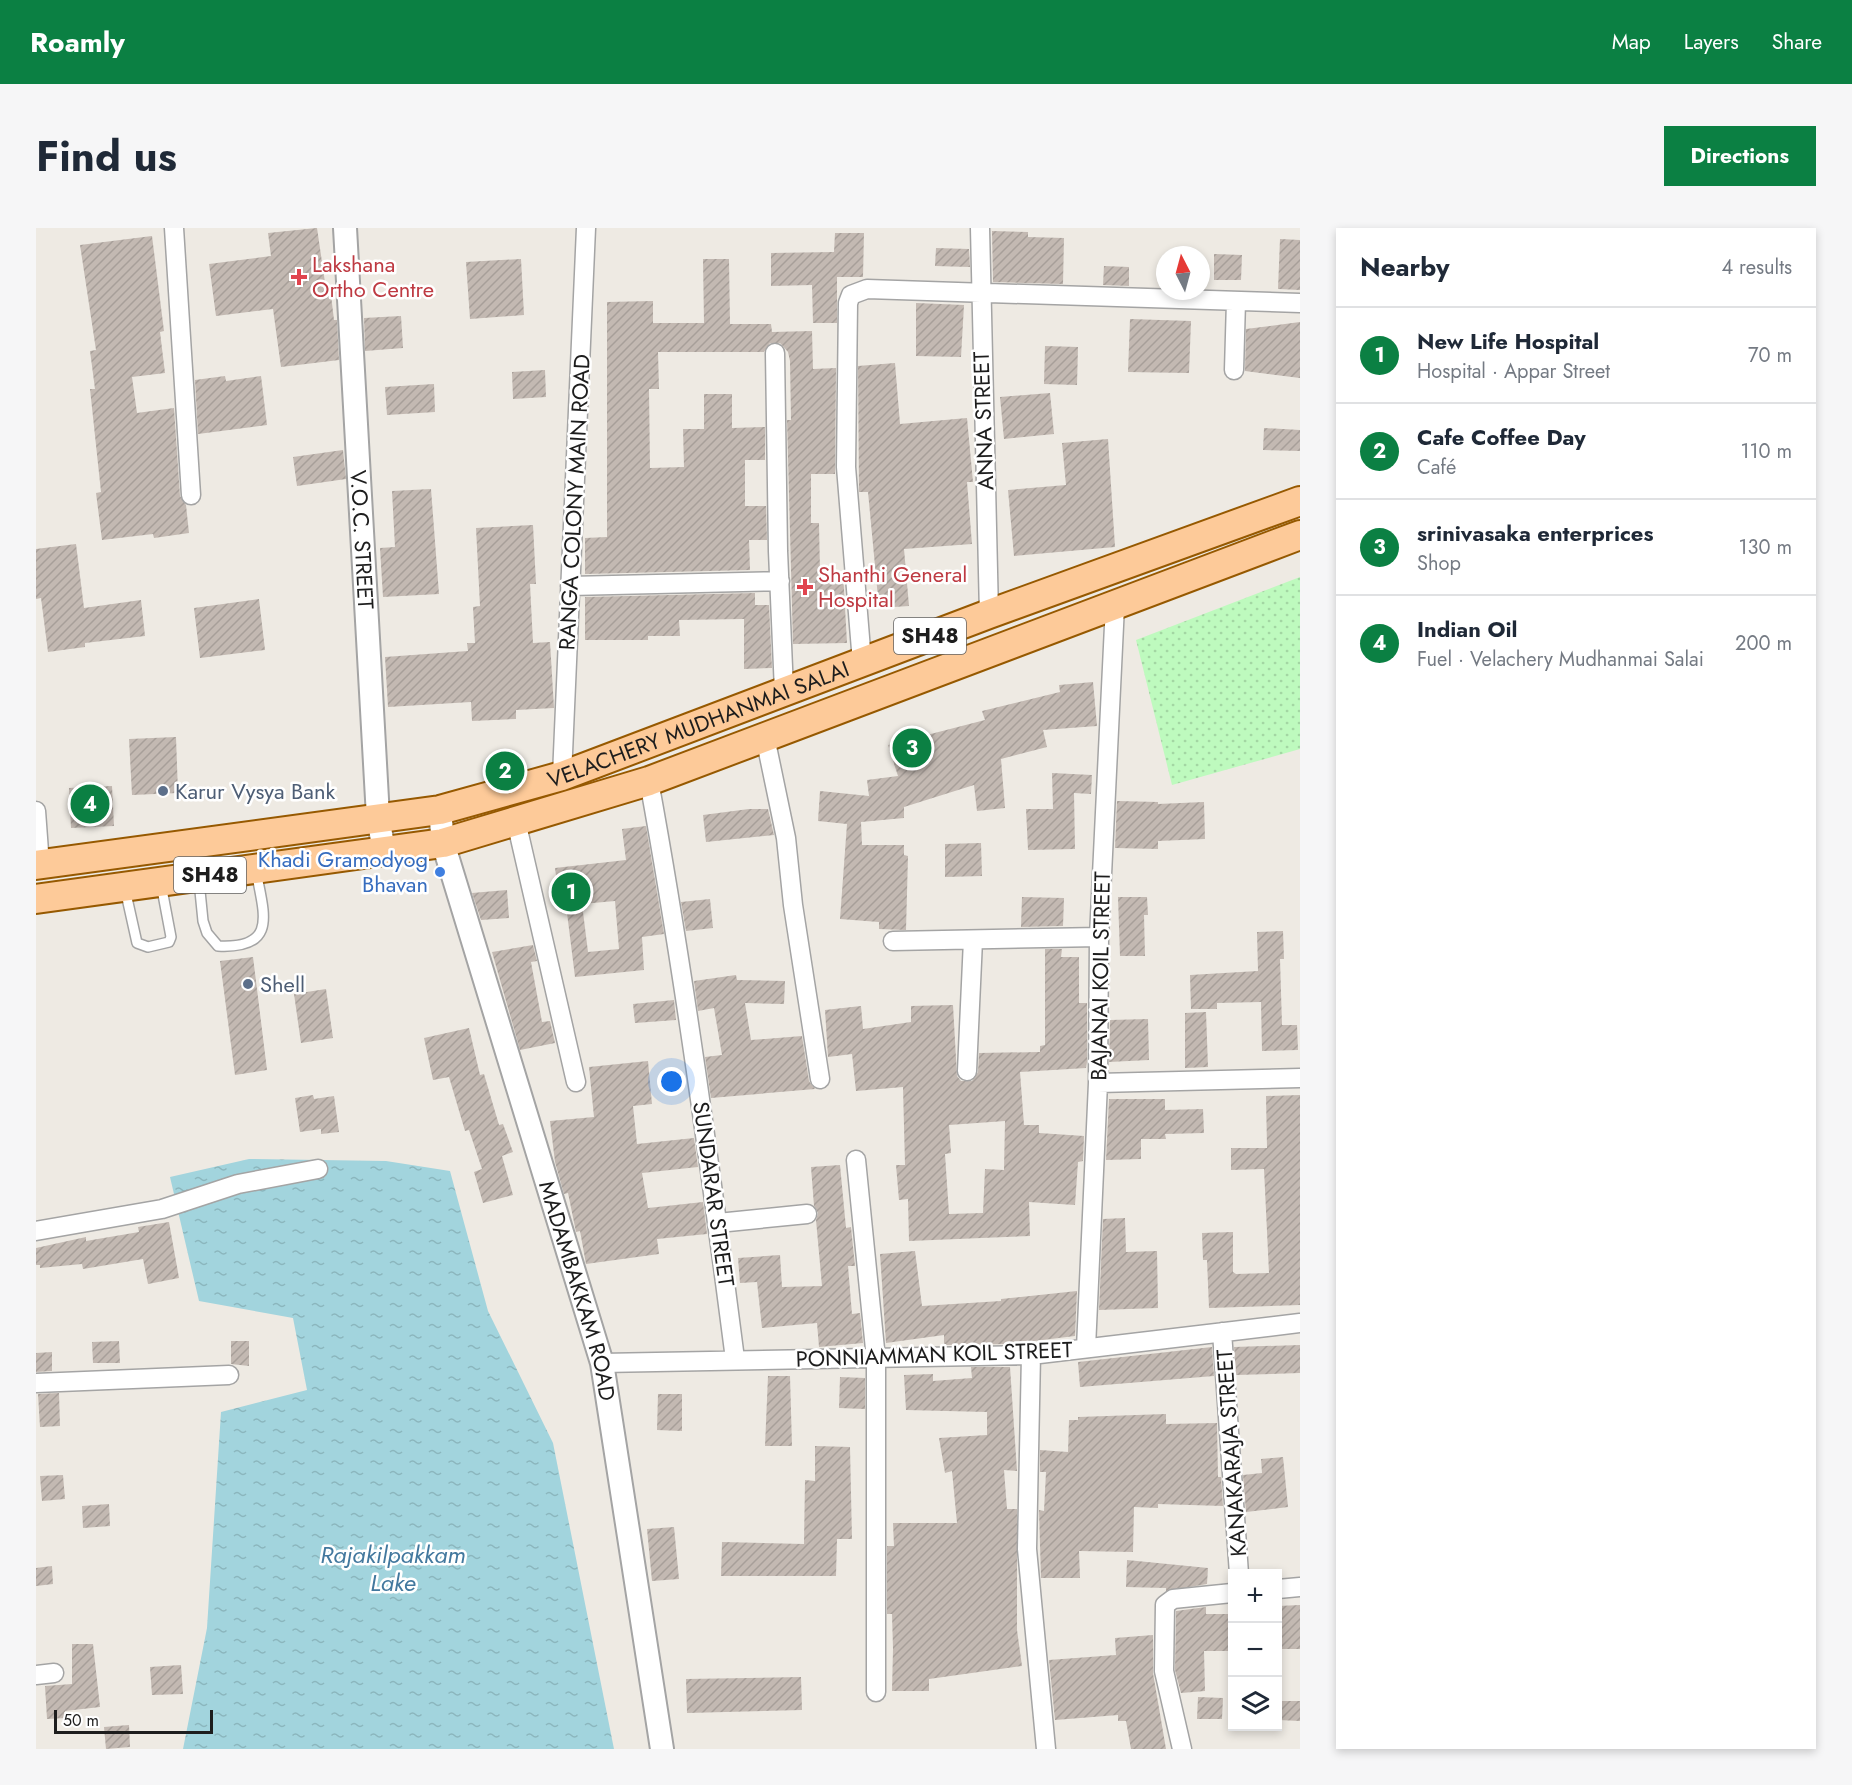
<!DOCTYPE html>
<meta charset="utf-8">
<style>
:root{--surface:#fff;--page:#f6f6f7;--text:#1f2937;--muted:#747a83;--line:#e0e1e3;--accent:#0b8043}
body{margin:0;font-family:Jost,sans-serif;background:var(--page);color:var(--text)}
.controls{position:absolute;right:18px;bottom:18px;display:grid;overflow:hidden;border-radius:0px;box-shadow:0 3px 9px #0003}
.controls button{width:54px;height:54px;display:grid;place-items:center;padding:0;border:0;border-bottom:2px solid var(--line);background:var(--surface);color:var(--text);font:30px sans-serif}
.compass{position:absolute;left:1120px;top:18px;width:54px;height:54px;border-radius:50%;background:var(--surface);box-shadow:0 3px 9px #0003;rotate:354deg}
.scale{position:absolute;left:18px;bottom:15px;width:159px;box-sizing:border-box;padding-left:6px;border:3px solid #1d1d1d;border-top:0;font-size:16px;line-height:21px;white-space:nowrap;color:#1d1d1d;-webkit-text-stroke:4px #fff;paint-order:stroke}
.you{position:absolute;left:636px;top:854px;width:21px;height:21px;margin:-15px;border:4px solid #fff;border-radius:50%;background:#1a73e8;box-shadow:0 0 0 9px #1a73e833}
.badge{display:grid;place-items:center;width:39px;height:39px;border-radius:50%;background:var(--accent);color:#fff;font-size:20px;font-weight:700}
.pin{position:absolute;translate:-50% -50%;border:3px solid #fff;box-shadow:0 2px 6px #0006}
.list{margin:0;padding:0;list-style:none}
h2{display:flex;justify-content:space-between;align-items:center;height:78px;margin:0;padding:0 24px;font-size:26px}
h2 small{font-size:20px;font-weight:400;color:var(--muted)}
.list li{display:grid;grid-template-columns:39px 1fr auto;gap:18px;align-items:center;box-sizing:border-box;height:96px;padding:0 24px;border-top:2px solid var(--line)}
.list b{display:block;font-size:22px;white-space:nowrap}
.list p{margin:0;font-size:20px;white-space:nowrap;color:var(--muted)}
.list em{font-size:20px;font-style:normal;color:var(--muted)}
.icon{flex:none;width:33px;height:33px;fill:none;stroke:currentColor;stroke-width:2;stroke-linecap:round;stroke-linejoin:round}
.map{position:relative;flex:none;width:1264px;height:1521px;overflow:hidden;border-radius:0px}
header{display:flex;align-items:center;gap:36px;box-sizing:border-box;height:84px;padding:0 30px;background:var(--accent);color:#fff}
header strong{font-size:28px}
nav{display:flex;gap:33px;margin-inline-start:auto;font-size:21px}
.intro{display:flex;align-items:center;justify-content:space-between;box-sizing:border-box;height:144px;padding:0 36px}
h1{margin:0;font-size:42px}
.button{padding:15px 27px;border-radius:0px;background:var(--accent);color:#fff;font-size:21px;font-weight:700}
main{display:flex;gap:36px;padding:0 36px}
aside{flex:1;background:var(--surface);border-radius:0px;box-shadow:0 3px 9px #0003}
.map>svg:first-child{display:block}
.park{fill:url(#park-dots)}
.water{fill:url(#water-ripples)}
.building{fill:url(#building-hatch);fill-rule:evenodd}
.lines{fill:none;stroke-linecap:round;stroke-linejoin:round}
.service-casing{stroke:#a4a4a4;stroke-width:12}
.minor-casing{stroke:#a4a4a4;stroke-width:21}
.tertiary-casing{stroke:#a4a4a4;stroke-width:26}
.primary-casing{stroke:#965900;stroke-width:32}
.service{stroke:#fff;stroke-width:9}
.minor{stroke:#fff;stroke-width:18}
.tertiary{stroke:#fff;stroke-width:22}
.primary{stroke:#fdca99;stroke-width:28}
.health-dot{fill:#e0444e;stroke:#fff;stroke-width:2}
.service-dot{fill:#5c6f8a;stroke:#fff;stroke-width:2}
.shop-dot{fill:#3f7fe0;stroke:#fff;stroke-width:2}
.labels{text-anchor:middle;dominant-baseline:central;stroke-width:5;stroke-linejoin:round;paint-order:stroke}
.shield{fill:#fff;stroke:#616161;stroke-width:1.5}
.shield-label{font-size:21px;font-weight:bold;fill:#1d1d1d}
.health-label{font-size:22px;fill:#be3a42;stroke:#fff;text-anchor:start}
.street-label{font-size:22px;fill:#1d1d1d;stroke:#fff}
.service-label{font-size:22px;fill:#4e5e75;stroke:#fff;text-anchor:start}
.shop-label{font-size:22px;fill:#366cbe;stroke:#fff;text-anchor:end}
.water-label{font-size:24px;font-style:italic;fill:#42789e;stroke:#fff}
</style>
<header>
<strong>Roamly</strong>
<nav><a>Map</a><a>Layers</a><a>Share</a></nav>
</header>
<div class="intro"><h1>Find us</h1><a class="button">Directions</a></div>
<main>
<div class="map">
<svg width="1264" height="1521" viewBox="0 0 1264 1521">
<defs>
<pattern id="park-dots" width="8" height="8" patternUnits="userSpaceOnUse" patternTransform="scale(1.5)"><rect width="8" height="8" fill="#befabe"/><path d="M2 2h.1M6 6h.1" fill="none" stroke="#a3d6a3" stroke-width="1.8" stroke-linecap="round"/></pattern>
<pattern id="water-ripples" width="26" height="14" patternUnits="userSpaceOnUse" patternTransform="scale(1.5)"><rect width="26" height="14" fill="#a2d4dd"/><path d="M2 4q2-2 4 0t4 0M15 11q2-2 4 0t4 0" fill="none" stroke="#8bb6bd"/></pattern>
<pattern id="building-hatch" width="6" height="6" patternUnits="userSpaceOnUse" patternTransform="scale(1.5)"><rect width="6" height="6" fill="#c3b9b2"/><path d="M-1 1l2-2M0 6l6-6M5 7l2-2" fill="none" stroke="#a79f99"/></pattern>
</defs>
<rect width="100%" height="100%" fill="#eeeae3"/>
<path class="park" d="M 1264,349 L 1264,521 L 1136,557 L 1100,412 Z"/>
<path class="water" d="M 213,931 L 350,933 L 414,943 L 452,1083 L 517,1215 L 578,1521 L 147,1521 L 171,1400 L 185,1184 L 271,1162 L 257,1090 L 163,1073 L 134,949 Z"/>
<path class="building" d="M 281,0 L 291,68 L 295,67 L 298,92 L 301,92 L 303,132 L 245,139 L 237,81 L 180,88 L 173,36 L 235,28 L 232,5 Z
M 956,3 L 992,4 L 992,9 L 1028,10 L 1027,56 L 957,54 Z
M 799,5 L 828,5 L 827,49 L 801,49 L 801,95 L 777,95 L 776,57 L 735,58 L 735,25 L 798,24 Z
M 116,8 L 128,103 L 124,104 L 129,145 L 96,149 L 101,185 L 138,180 L 144,268 L 150,277 L 153,305 L 118,310 L 117,306 L 66,312 L 60,265 L 65,264 L 54,161 L 59,161 L 54,123 L 60,122 L 44,17 Z
M 1244,11 L 1264,12 L 1264,62 L 1242,61 Z
M 900,20 L 933,21 L 934,39 L 899,38 Z
M 1178,26 L 1206,27 L 1205,52 L 1178,52 Z
M 485,31 L 488,87 L 434,91 L 430,34 Z
M 667,31 L 693,31 L 694,96 L 735,96 L 736,104 L 776,103 L 777,141 L 800,140 L 799,246 L 775,246 L 775,295 L 783,295 L 784,344 L 807,344 L 811,415 L 757,416 L 751,192 L 755,192 L 754,133 L 752,124 L 744,115 L 734,115 L 728,124 L 622,124 L 623,161 L 613,161 L 614,240 L 648,239 L 647,201 L 668,201 L 668,166 L 696,166 L 696,200 L 729,199 L 729,232 L 709,232 L 709,278 L 730,278 L 731,312 L 713,312 L 714,342 L 549,346 L 549,310 L 571,309 L 571,74 L 617,73 L 617,95 L 668,95 Z
M 1068,38 L 1093,39 L 1093,58 L 1067,57 Z
M 880,75 L 928,77 L 925,129 L 880,128 Z
M 365,88 L 367,120 L 329,123 L 328,90 Z
M 1094,91 L 1155,93 L 1153,145 L 1092,144 Z
M 1264,94 L 1264,150 L 1209,143 L 1210,101 Z
M 1009,118 L 1042,119 L 1041,157 L 1008,156 Z
M 859,135 L 864,196 L 931,190 L 937,254 L 931,254 L 936,316 L 868,321 L 873,378 L 843,380 L 832,264 L 823,264 L 822,138 Z
M 509,142 L 510,169 L 477,171 L 476,144 Z
M 189,148 L 190,153 L 225,148 L 231,197 L 162,206 L 159,152 Z
M 398,156 L 399,184 L 351,187 L 349,159 Z
M 1014,165 L 1018,206 L 968,211 L 964,169 Z
M 1228,200 L 1264,202 L 1264,223 L 1227,222 Z
M 1072,211 L 1079,319 L 978,328 L 972,262 L 1030,257 L 1026,215 Z
M 307,222 L 310,251 L 261,258 L 257,229 Z
M 395,261 L 403,366 L 347,369 L 344,320 L 359,319 L 356,263 Z
M 497,297 L 500,356 L 494,356 L 497,415 L 514,414 L 518,480 L 480,482 L 480,491 L 436,493 L 435,474 L 352,479 L 349,429 L 432,423 L 431,415 L 439,415 L 437,379 L 444,378 L 440,300 Z
M 40,316 L 48,380 L 105,372 L 109,408 L 49,415 L 49,419 L 12,424 L 5,370 L 0,371 L 0,321 Z
M 719,365 L 719,377 L 733,377 L 736,440 L 708,441 L 708,391 L 643,392 L 644,408 L 612,408 L 612,412 L 549,412 L 549,369 Z
M 223,371 L 229,422 L 164,430 L 158,380 Z
M 1057,454 L 1061,498 L 1007,502 L 1011,519 L 965,531 L 969,580 L 941,583 L 938,557 L 868,579 L 868,590 L 825,594 L 826,617 L 868,617 L 868,627 L 872,628 L 870,702 L 843,701 L 843,694 L 804,691 L 811,596 L 782,593 L 784,563 L 833,568 L 831,552 L 862,548 L 852,517 L 949,492 L 946,483 L 1024,464 L 1023,457 Z
M 140,509 L 142,565 L 96,567 L 93,511 Z
M 1016,545 L 1056,547 L 1055,566 L 1038,565 L 1039,621 L 992,622 L 990,581 L 1017,581 Z
M 76,558 L 78,598 L 35,600 L 33,560 Z
M 1081,573 L 1122,574 L 1122,576 L 1168,574 L 1169,611 L 1122,613 L 1122,621 L 1079,620 Z
M 713,581 L 732,581 L 738,607 L 670,614 L 667,587 Z
M 610,598 L 628,706 L 606,709 L 608,742 L 539,749 L 531,685 L 525,685 L 519,640 L 590,632 L 586,601 ZM 579,673 L 583,721 L 552,724 L 546,676 Z
M 945,615 L 946,648 L 909,649 L 909,616 Z
M 471,662 L 473,690 L 445,692 L 436,665 Z
M 986,669 L 1028,670 L 1027,698 L 985,699 Z
M 1082,669 L 1111,669 L 1112,687 L 1108,687 L 1109,728 L 1084,728 Z
M 674,671 L 677,700 L 650,703 L 645,674 Z
M 1247,703 L 1248,731 L 1244,731 L 1246,797 L 1261,797 L 1262,822 L 1226,823 L 1225,774 L 1181,775 L 1181,781 L 1155,781 L 1154,747 L 1222,743 L 1221,704 Z
M 497,717 L 501,733 L 495,734 L 506,794 L 514,793 L 519,815 L 484,822 L 456,724 Z
M 1009,721 L 1026,721 L 1025,729 L 1043,729 L 1043,775 L 1051,775 L 1051,834 L 1050,840 L 984,844 L 988,897 L 1003,897 L 1003,905 L 1048,908 L 1047,933 L 1042,934 L 1039,977 L 993,974 L 994,1008 L 873,1013 L 872,971 L 863,972 L 860,937 L 869,937 L 867,859 L 820,863 L 816,826 L 792,829 L 789,782 L 825,778 L 827,801 L 875,794 L 875,778 L 917,777 L 921,848 L 925,853 L 936,853 L 942,844 L 943,825 L 1004,824 L 1004,818 L 1009,817 ZM 969,893 L 968,942 L 949,941 L 947,985 L 913,986 L 909,926 L 915,925 L 913,897 Z
M 217,729 L 231,842 L 199,847 L 184,733 Z
M 700,747 L 701,752 L 749,753 L 748,776 L 709,775 L 715,812 L 766,808 L 773,853 L 779,861 L 675,870 L 669,829 L 686,827 L 678,780 L 662,783 L 658,753 Z
M 290,761 L 297,810 L 265,815 L 258,766 Z
M 638,772 L 640,792 L 599,795 L 597,776 Z
M 1170,784 L 1172,839 L 1149,840 L 1149,785 Z
M 1112,791 L 1113,832 L 1073,834 L 1074,792 Z
M 433,800 L 444,847 L 448,846 L 463,897 L 467,896 L 477,924 L 466,928 L 477,967 L 447,975 L 438,944 L 446,941 L 433,902 L 429,903 L 413,849 L 397,852 L 388,810 Z
M 612,833 L 616,876 L 597,878 L 601,916 L 658,910 L 662,939 L 606,945 L 612,980 L 667,974 L 671,1006 L 621,1011 L 623,1026 L 550,1036 L 544,1003 L 540,1004 L 532,965 L 528,966 L 519,934 L 514,893 L 558,889 L 553,839 Z
M 277,867 L 278,871 L 298,868 L 303,904 L 285,906 L 285,901 L 264,904 L 259,870 Z
M 1264,867 L 1264,1077 L 1173,1080 L 1171,1032 L 1167,1032 L 1166,1005 L 1197,1004 L 1197,1044 L 1200,1046 L 1233,1045 L 1228,941 L 1195,942 L 1195,920 L 1231,920 L 1230,868 Z
M 1073,871 L 1129,871 L 1129,882 L 1167,881 L 1168,905 L 1129,906 L 1130,911 L 1105,911 L 1105,931 L 1070,932 Z
M 804,937 L 810,1000 L 815,999 L 819,1038 L 812,1038 L 816,1086 L 824,1085 L 827,1115 L 783,1119 L 781,1095 L 726,1100 L 721,1054 L 704,1055 L 702,1030 L 744,1027 L 746,1059 L 786,1058 L 780,992 L 782,985 L 778,978 L 775,939 Z
M 1089,990 L 1090,1024 L 1121,1023 L 1122,1080 L 1063,1082 L 1067,991 Z
M 133,994 L 143,1050 L 112,1056 L 107,1031 L 47,1041 L 46,1036 L 4,1040 L 4,1037 L 0,1037 L 0,1020 L 50,1009 L 50,1013 L 103,1004 L 102,999 Z
M 879,1023 L 886,1078 L 965,1073 L 965,1071 L 1041,1063 L 1039,1108 L 973,1116 L 908,1117 L 908,1107 L 850,1115 L 844,1026 Z
M 83,1113 L 84,1135 L 57,1135 L 56,1114 Z
M 195,1113 L 213,1113 L 213,1138 L 195,1136 Z
M 1264,1117 L 1264,1145 L 1200,1147 L 1198,1119 Z
M 1176,1119 L 1178,1148 L 1044,1159 L 1042,1134 Z
M 16,1124 L 16,1143 L 0,1144 L 0,1125 Z
M 935,1139 L 974,1139 L 981,1243 L 968,1242 L 971,1281 L 981,1281 L 981,1402 L 986,1438 L 893,1451 L 893,1463 L 856,1463 L 857,1421 L 856,1386 L 851,1386 L 851,1318 L 858,1318 L 857,1295 L 921,1295 L 916,1243 L 909,1245 L 903,1210 L 951,1207 L 951,1184 L 870,1182 L 868,1147 L 897,1146 L 897,1153 L 936,1150 Z
M 732,1148 L 754,1148 L 756,1218 L 729,1218 Z
M 804,1149 L 829,1150 L 829,1181 L 803,1180 Z
M 23,1165 L 24,1198 L 4,1199 L 2,1166 Z
M 622,1166 L 646,1166 L 646,1203 L 621,1202 Z
M 1130,1186 L 1130,1196 L 1181,1195 L 1182,1249 L 1185,1249 L 1187,1278 L 1122,1276 L 1122,1280 L 1098,1279 L 1097,1324 L 1043,1323 L 1044,1350 L 1005,1350 L 1003,1282 L 1008,1283 L 1010,1244 L 1004,1244 L 1004,1222 L 1032,1224 L 1033,1192 L 1042,1192 L 1042,1189 Z
M 779,1218 L 814,1219 L 816,1311 L 801,1311 L 800,1348 L 685,1348 L 686,1314 L 768,1316 L 769,1252 L 779,1253 Z
M 1247,1229 L 1252,1279 L 1210,1284 L 1207,1247 L 1226,1245 L 1225,1231 Z
M 27,1247 L 29,1271 L 6,1273 L 4,1248 Z
M 73,1276 L 74,1298 L 47,1300 L 46,1278 Z
M 638,1299 L 643,1351 L 616,1353 L 611,1301 Z
M 1091,1332 L 1172,1340 L 1171,1356 L 1130,1363 L 1130,1360 L 1090,1359 Z
M 16,1338 L 17,1356 L 0,1358 L 0,1340 Z
M 1264,1377 L 1264,1421 L 1242,1421 L 1242,1378 Z
M 1170,1379 L 1170,1386 L 1197,1386 L 1197,1423 L 1168,1423 L 1169,1463 L 1145,1465 L 1139,1442 L 1140,1383 Z
M 1117,1407 L 1117,1445 L 1130,1521 L 1095,1521 L 1090,1493 L 1082,1493 L 1082,1487 L 1019,1492 L 1013,1432 L 1080,1427 L 1079,1410 Z
M 36,1416 L 57,1416 L 64,1479 L 29,1483 L 30,1490 L 11,1491 L 9,1458 L 36,1456 Z
M 145,1437 L 147,1466 L 116,1467 L 114,1439 Z
M 765,1449 L 766,1482 L 651,1485 L 650,1451 Z
M 1162,1469 L 1187,1470 L 1186,1491 L 1161,1491 Z
M 1242,1473 L 1264,1473 L 1264,1493 L 1242,1492 Z
M 93,1497 L 94,1519 L 70,1521 L 68,1499 Z"/>
<g class="lines">
<g class="service-casing">
<path id="service" d="M 163,653 L 167,693 L 171,705 L 182,718 C 242,721 228,686 220,643
M 89,661 L 101,715 L 112,719 L 133,714 L 135,709 L 125,656"/>
</g>
<g class="minor-casing">
<path id="minor" d="M 138,0 L 155,267
M 944,0 L 953,386
M 739,125 L 742,323 L 748,463
M 1198,142 L 1200,73
M 534,358 L 744,353
M 826,434 L 810,239 L 812,75 L 815,67 L 831,61 L 1264,75
M 729,509 L 750,610 L 757,677 L 784,851
M 526,548 L 550,0
M 613,553 C 648,745 674,938 699,1131
M 0,583 L 4,637
M 480,593 L 540,854
M 857,713 L 1063,709
M 931,843 L 937,712
M 1062,855 L 1264,850
M 820,932 L 840,1131 L 840,1464
M 682,995 L 771,986
M 0,1003 L 126,981 L 202,956 L 282,941
M 1186,1104 L 1203,1346
M 1050,1120 L 1062,855 L 1063,709 L 1079,377
M 995,1127 L 991,1321 L 1010,1521
M 566,1135 L 995,1127 L 1264,1095
M 0,1155 L 193,1147
M 1242,1361 L 1264,1359
M 0,1447 L 18,1445
M 1146,1521 L 1128,1443 L 1129,1377 L 1137,1371 L 1196,1365"/>
</g>
<g class="tertiary-casing">
<g id="tertiary">
<path id="s1" d="M 309,0 L 342,589 L 348,623"/>
<path id="s2" d="M 404,582 L 407,615 L 566,1135 L 626,1521"/>
</g>
</g>
<g class="primary-casing">
<g id="primary">
<path id="s3" d="M 0,637 L 404,582 L 526,548 L 953,386 L 1264,273"/>
<path d="M 0,671 L 407,615 L 613,553 L 1264,307"/>
</g>
</g>
<use href="#service" class="service"/>
<use href="#minor" class="minor"/>
<use href="#tertiary" class="tertiary"/>
<use href="#primary" class="primary"/>
</g>
<g class="health-dot">
<path d="M260 40h6v6h6v6h-6v6h-6v-6h-6v-6h6z"/>
<path d="M766 350h6v6h6v6h-6v6h-6v-6h-6v-6h6z"/>
</g>
<g class="service-dot">
<circle cx="127" cy="563" r="6"/>
<circle cx="212" cy="756" r="6"/>
</g>
<circle class="shop-dot" cx="404" cy="644" r="6"/>
<g class="labels">
<g class="shield">
<rect x="858" y="390" width="72" height="36" rx="4.5"/>
<rect x="138" y="629" width="72" height="36" rx="4.5"/>
</g>
<g class="shield-label">
<text x="894" y="408">SH48</text>
<text x="174" y="647">SH48</text>
</g>
<g class="health-label">
<text x="276" y="36">Lakshana<tspan x="276" dy="25">Ortho Centre</tspan></text>
<text x="782" y="346">Shanthi General<tspan x="782" dy="25">Hospital</tspan></text>
</g>
<g class="street-label">
<text transform="translate(947 193) rotate(-92)">ANNA STREET</text>
<text transform="translate(538 274) rotate(-87)">RANGA COLONY MAIN ROAD</text>
<text stroke="none"><textPath href="#s1" startOffset="312">V.O.C. STREET</textPath></text>
<text stroke="none"><textPath href="#s3" startOffset="680">VELACHERY MUDHANMAI SALAI</textPath></text>
<text transform="translate(1064 748) rotate(-89)">BAJANAI KOIL STREET</text>
<text transform="translate(678 966) rotate(82)">SUNDARAR STREET</text>
<text stroke="none"><textPath href="#s2" startOffset="501">MADAMBAKKAM ROAD</textPath></text>
<text transform="translate(898 1126) rotate(-2)">PONNIAMMAN KOIL STREET</text>
<text transform="translate(1195 1225) rotate(-94)">KANAKARAJA STREET</text>
</g>
<g class="service-label">
<text x="139" y="563">Karur Vysya Bank</text>
<text x="224" y="756">Shell</text>
</g>
<g class="shop-label">
<text x="392" y="631">Khadi Gramodyog<tspan x="392" dy="25">Bhavan</tspan></text>
</g>
<g class="water-label">
<text x="357" y="1326">Rajakilpakkam<tspan x="357" dy="28">Lake</tspan></text>
</g>
</g>
</svg>
<div class="controls">
<button>+</button>
<button>−</button>
<button><svg class="icon" aria-label="layers" viewBox="0 0 24 24"><path d="M12 4l9 5-9 5-9-5zM3 14l9 5 9-5"/></svg></button>
</div>
<svg class="compass" viewBox="-18 -18 36 36"><path d="M0-13l5 13h-10z" fill="#e53935"/><path d="M0 13l5-13h-10z" fill="#747a83"/></svg>
<div class="scale">50 m</div>
<div class="you"></div>
<div class="pin badge" style="left:535px;top:664px">1</div>
<div class="pin badge" style="left:469px;top:543px">2</div>
<div class="pin badge" style="left:876px;top:520px">3</div>
<div class="pin badge" style="left:54px;top:576px">4</div>
</div>
<aside>
<h2>Nearby<small>4 results</small></h2>
<ul class="list">
<li><span class="badge">1</span><div><b>New Life Hospital</b><p>Hospital · Appar Street</p></div><em>70 m</em></li>
<li><span class="badge">2</span><div><b>Cafe Coffee Day</b><p>Café</p></div><em>110 m</em></li>
<li><span class="badge">3</span><div><b>srinivasaka enterprices</b><p>Shop</p></div><em>130 m</em></li>
<li><span class="badge">4</span><div><b>Indian Oil</b><p>Fuel · Velachery Mudhanmai Salai</p></div><em>200 m</em></li>
</ul>
</aside>
</main>
